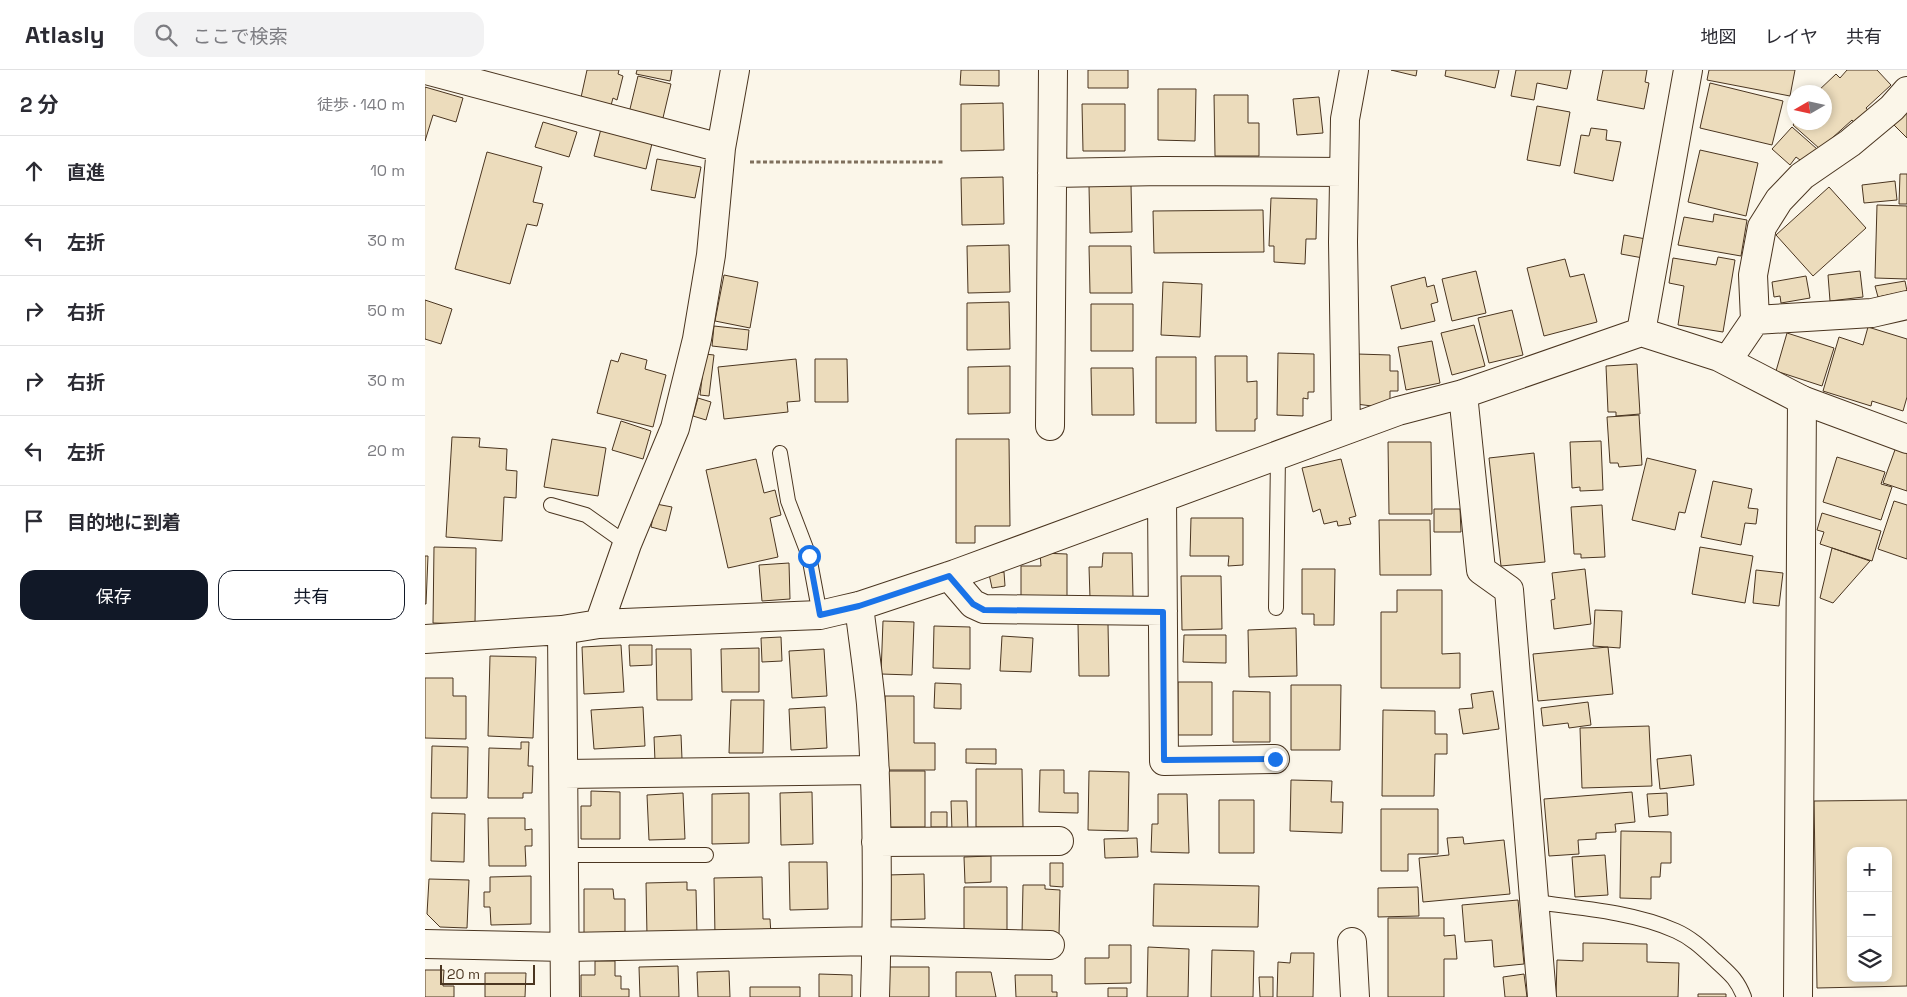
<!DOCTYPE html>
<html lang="ja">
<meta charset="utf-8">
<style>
:root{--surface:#fff;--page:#f2f2f3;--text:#2b2b33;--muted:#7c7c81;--line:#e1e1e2;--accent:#111827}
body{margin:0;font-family:"Space Grotesk","Noto Sans JP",sans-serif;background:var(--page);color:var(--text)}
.controls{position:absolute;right:15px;bottom:15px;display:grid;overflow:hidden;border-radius:10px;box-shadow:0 2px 8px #0003}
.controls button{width:45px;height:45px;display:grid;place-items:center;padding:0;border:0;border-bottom:1px solid var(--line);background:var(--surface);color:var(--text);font:25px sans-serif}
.compass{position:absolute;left:1362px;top:15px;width:45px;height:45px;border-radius:50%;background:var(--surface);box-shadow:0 2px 8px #0003;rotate:261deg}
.scale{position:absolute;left:15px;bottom:12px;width:95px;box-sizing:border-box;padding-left:5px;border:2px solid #4a3520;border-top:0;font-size:14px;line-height:18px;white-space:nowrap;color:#4a3520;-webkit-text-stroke:4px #fbf6e9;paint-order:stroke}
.stop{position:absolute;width:15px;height:15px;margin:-11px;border:4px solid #1a73e8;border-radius:50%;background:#fff}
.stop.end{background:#1a73e8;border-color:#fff;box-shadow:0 1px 5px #0008}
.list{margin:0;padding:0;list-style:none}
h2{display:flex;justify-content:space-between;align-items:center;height:65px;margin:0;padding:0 20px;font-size:21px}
h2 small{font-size:16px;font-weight:400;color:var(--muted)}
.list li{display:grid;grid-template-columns:32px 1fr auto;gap:15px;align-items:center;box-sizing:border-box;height:70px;padding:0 20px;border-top:1px solid var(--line)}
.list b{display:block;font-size:19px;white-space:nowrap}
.list em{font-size:16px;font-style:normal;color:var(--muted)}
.actions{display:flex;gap:10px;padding:15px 20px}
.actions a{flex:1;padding:11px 0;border:1px solid var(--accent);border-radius:15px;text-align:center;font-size:18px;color:var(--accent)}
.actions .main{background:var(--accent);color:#fff}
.icon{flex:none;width:28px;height:28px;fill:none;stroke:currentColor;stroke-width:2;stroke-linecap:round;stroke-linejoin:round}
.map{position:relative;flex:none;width:1482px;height:927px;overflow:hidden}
header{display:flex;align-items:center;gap:30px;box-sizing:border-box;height:70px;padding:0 25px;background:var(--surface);border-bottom:1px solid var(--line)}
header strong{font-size:24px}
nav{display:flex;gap:28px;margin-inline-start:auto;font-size:18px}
.search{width:350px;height:45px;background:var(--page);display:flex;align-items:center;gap:12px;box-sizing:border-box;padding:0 18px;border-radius:15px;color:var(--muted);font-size:19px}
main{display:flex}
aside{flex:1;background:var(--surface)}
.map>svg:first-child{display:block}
.building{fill:#ecdcbc;stroke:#4a3520;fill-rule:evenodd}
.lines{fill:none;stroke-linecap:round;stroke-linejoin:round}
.service-casing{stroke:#4a3520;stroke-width:16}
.minor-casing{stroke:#4a3520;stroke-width:30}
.tertiary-casing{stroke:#4a3520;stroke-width:30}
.path{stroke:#7f6f5c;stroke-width:3;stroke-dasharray:4 2.5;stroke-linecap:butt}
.service{stroke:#fbf6e9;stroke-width:14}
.minor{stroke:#fbf6e9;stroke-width:28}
.tertiary{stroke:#fbf6e9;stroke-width:28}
.route{stroke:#1a73e8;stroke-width:6}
</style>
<header>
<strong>Atlasly</strong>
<div class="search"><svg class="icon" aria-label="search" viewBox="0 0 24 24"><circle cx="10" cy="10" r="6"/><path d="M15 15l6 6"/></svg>ここで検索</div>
<nav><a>地図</a><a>レイヤ</a><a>共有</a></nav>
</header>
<main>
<aside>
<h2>2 分<small>徒歩 · 140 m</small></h2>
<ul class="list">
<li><svg class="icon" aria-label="ahead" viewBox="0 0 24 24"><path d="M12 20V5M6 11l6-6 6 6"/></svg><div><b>直進</b></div><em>10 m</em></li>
<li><svg class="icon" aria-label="left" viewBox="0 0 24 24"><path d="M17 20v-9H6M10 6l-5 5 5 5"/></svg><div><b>左折</b></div><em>30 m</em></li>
<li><svg class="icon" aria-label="right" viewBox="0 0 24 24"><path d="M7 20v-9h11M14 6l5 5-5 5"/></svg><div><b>右折</b></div><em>50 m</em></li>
<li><svg class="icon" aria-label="right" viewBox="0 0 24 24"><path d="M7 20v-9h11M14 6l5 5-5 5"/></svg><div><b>右折</b></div><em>30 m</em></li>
<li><svg class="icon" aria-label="left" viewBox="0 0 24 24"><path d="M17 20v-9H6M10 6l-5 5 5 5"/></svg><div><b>左折</b></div><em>20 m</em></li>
<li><svg class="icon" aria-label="arrive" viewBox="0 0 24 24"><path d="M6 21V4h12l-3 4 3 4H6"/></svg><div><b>目的地に到着</b></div></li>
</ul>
<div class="actions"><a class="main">保存</a><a>共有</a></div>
</aside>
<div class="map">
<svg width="1482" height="927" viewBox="0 0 1482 927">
<rect width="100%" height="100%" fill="#fbf6e9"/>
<path class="building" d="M 162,0 L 194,0 L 193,4 L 198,6 L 192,30 L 188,28 L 185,39 L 155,32 Z
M 212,0 L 247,0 L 245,11 L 211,4 Z
M 536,0 L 574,0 L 574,16 L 535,15 Z
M 663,0 L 703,0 L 703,18 L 663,18 Z
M 966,0 L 992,0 L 991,6 Z
M 1021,0 L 1074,0 L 1070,18 L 1020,6 Z
M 1091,0 L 1146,0 L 1142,19 L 1112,13 L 1109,30 L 1086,26 Z
M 1178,0 L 1222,0 L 1220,12 L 1224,13 L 1219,39 L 1172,30 Z
M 1284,0 L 1370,0 L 1365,26 L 1282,10 Z
M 1422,0 L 1452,0 L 1466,15 L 1441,38 L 1445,43 L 1431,55 L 1427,50 L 1395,79 L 1368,55 L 1370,52 L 1400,52 L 1400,22 L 1392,22 L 1411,4 L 1415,8 Z
M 213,6 L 246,14 L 237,52 L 204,43 Z
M 1285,13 L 1358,31 L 1347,75 L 1275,58 Z
M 0,17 L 38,28 L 31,52 L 8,45 L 0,71 Z
M 733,19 L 771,19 L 770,71 L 733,70 Z
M 789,25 L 823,25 L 823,53 L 834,53 L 834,86 L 790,86 Z
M 894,27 L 898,63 L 872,65 L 868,29 Z
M 578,33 L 579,80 L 536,81 L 536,34 Z
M 657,34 L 700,34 L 700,81 L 658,81 Z
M 1112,36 L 1145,42 L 1135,96 L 1102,90 Z
M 1482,36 L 1482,68 L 1466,52 Z
M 118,52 L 152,62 L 144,87 L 110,77 Z
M 177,55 L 228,69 L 221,99 L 169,86 Z
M 1367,57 L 1392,79 L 1379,93 L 1371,87 L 1365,95 L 1347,79 Z
M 1166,58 L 1182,60 L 1181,70 L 1196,72 L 1188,111 L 1149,103 L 1156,65 L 1164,66 Z
M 1275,80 L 1333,93 L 1321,146 L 1263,132 Z
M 62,82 L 117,97 L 108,132 L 118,134 L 112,156 L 102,154 L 85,214 L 30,199 Z
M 232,89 L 276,97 L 270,128 L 226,120 Z
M 1475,104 L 1482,104 L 1482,134 L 1474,134 Z
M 578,107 L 579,154 L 537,155 L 536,108 Z
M 1470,111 L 1472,130 L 1439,133 L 1437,115 Z
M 706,115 L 707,162 L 665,163 L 664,116 Z
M 1404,117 L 1441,158 L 1388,206 L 1351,165 Z
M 846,128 L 892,129 L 891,169 L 881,169 L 880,194 L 849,192 L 849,176 L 844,176 Z
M 1452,135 L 1482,136 L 1482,209 L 1450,208 Z
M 838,140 L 839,182 L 729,183 L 728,141 Z
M 1289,144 L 1322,150 L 1316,186 L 1253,175 L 1259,147 L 1288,152 Z
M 1199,165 L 1221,169 L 1218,188 L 1196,184 Z
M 584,175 L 585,222 L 543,223 L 542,176 Z
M 664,176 L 706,176 L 707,223 L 665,223 Z
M 1293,187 L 1310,190 L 1298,262 L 1253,255 L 1259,216 L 1244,213 L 1248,188 L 1291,195 Z
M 1140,189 L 1145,207 L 1159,204 L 1172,252 L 1119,266 L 1102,198 Z
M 1051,201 L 1061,243 L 1027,251 L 1017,209 Z
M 1435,201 L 1438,227 L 1405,231 L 1403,205 Z
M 299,205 L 333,212 L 325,258 L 290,251 Z
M 1381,206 L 1385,228 L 1356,233 L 1355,226 L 1349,227 L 1347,212 Z
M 1000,207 L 1002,217 L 1009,215 L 1013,232 L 1006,234 L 1010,251 L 976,259 L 966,216 Z
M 1480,211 L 1482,221 L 1453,227 L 1450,216 Z
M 738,212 L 777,214 L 775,267 L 736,265 Z
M 0,230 L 27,239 L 16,274 L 0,269 Z
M 584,232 L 585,279 L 542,280 L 542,233 Z
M 666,234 L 708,234 L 708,281 L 666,281 Z
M 1087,240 L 1098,285 L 1064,293 L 1053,248 Z
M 1049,255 L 1060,296 L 1027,305 L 1016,263 Z
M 289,256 L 324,260 L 322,280 L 287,276 Z
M 1443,257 L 1482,269 L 1482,327 L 1478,341 L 1447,331 L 1446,336 L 1398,321 L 1414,267 L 1438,275 Z
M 1362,263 L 1409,278 L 1397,316 L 1351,301 Z
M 1007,271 L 1015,313 L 981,320 L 973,277 Z
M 196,283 L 222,290 L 220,299 L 241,305 L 228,357 L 172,343 L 186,290 L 193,292 Z
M 853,283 L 889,284 L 889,322 L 883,322 L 883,329 L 878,328 L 878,346 L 852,345 Z
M 280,284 L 289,285 L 284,326 L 275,325 Z
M 932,284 L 965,285 L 965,301 L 973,301 L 973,321 L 965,321 L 965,330 L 947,336 L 931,334 Z
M 790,286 L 822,286 L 822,312 L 832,311 L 832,349 L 830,349 L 830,361 L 791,361 Z
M 731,287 L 771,287 L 771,353 L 731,353 Z
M 371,289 L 375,331 L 362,332 L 363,342 L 299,349 L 293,297 Z
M 390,289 L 422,289 L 423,332 L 390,332 Z
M 1212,294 L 1215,344 L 1191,346 L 1191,342 L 1183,342 L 1181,296 Z
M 585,296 L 585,343 L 543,344 L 543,297 Z
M 666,298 L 708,298 L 709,345 L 667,345 Z
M 273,328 L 286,332 L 281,350 L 268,346 Z
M 1214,345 L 1217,395 L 1194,397 L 1193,393 L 1185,393 L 1182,347 Z
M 196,351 L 226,361 L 218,389 L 187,380 Z
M 27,367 L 55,368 L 54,377 L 82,379 L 81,400 L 92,401 L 91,428 L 79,427 L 77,471 L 21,467 Z
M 127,369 L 181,378 L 173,426 L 119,417 Z
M 531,369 L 584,369 L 585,456 L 550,456 L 550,473 L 531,473 Z
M 1176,371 L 1178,420 L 1155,421 L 1155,417 L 1147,418 L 1145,372 Z
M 963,372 L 1006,372 L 1007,444 L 964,444 Z
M 1471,377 L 1482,381 L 1482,421 L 1458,413 Z
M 1109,383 L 1120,492 L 1076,496 L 1064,388 Z
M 1412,387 L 1460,402 L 1456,414 L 1467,417 L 1456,450 L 1398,432 Z
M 1222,388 L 1271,400 L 1260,443 L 1254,442 L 1250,460 L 1207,450 Z
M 331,389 L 339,423 L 350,420 L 356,445 L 345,448 L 353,487 L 303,498 L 281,400 Z
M 916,389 L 931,446 L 924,448 L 926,454 L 913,456 L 912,451 L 899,454 L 895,439 L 888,442 L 877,398 Z
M 1288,411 L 1327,419 L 1323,438 L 1333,439 L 1331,454 L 1320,453 L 1316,475 L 1276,467 Z
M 1469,431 L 1482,435 L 1482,489 L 1453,479 Z
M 231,434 L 247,437 L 241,461 L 226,457 Z
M 1177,435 L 1180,487 L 1156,488 L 1156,484 L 1149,484 L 1146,437 Z
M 1009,439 L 1035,439 L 1036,462 L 1009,462 Z
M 1397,443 L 1456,461 L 1447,491 L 1395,474 L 1399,462 L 1392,460 Z
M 766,448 L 818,448 L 818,495 L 803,496 L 804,486 L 765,486 Z
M 954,450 L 1005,450 L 1006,505 L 955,505 Z
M 9,477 L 51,478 L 50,554 L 8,553 Z
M 1275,477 L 1328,486 L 1320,533 L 1267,524 Z
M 1407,478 L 1445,491 L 1408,533 L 1395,528 Z
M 615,483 L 642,484 L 642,529 L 596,530 L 596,496 L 616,496 Z
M 678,483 L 707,483 L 708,527 L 665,528 L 664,497 L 677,497 Z
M 0,486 L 3,486 L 1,534 L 0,534 Z
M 364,493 L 365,529 L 337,531 L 334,495 Z
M 877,499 L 910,499 L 909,555 L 889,555 L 889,544 L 877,544 Z
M 1160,499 L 1166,554 L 1129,559 L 1126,530 L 1130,529 L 1127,503 Z
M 1331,500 L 1358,503 L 1354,536 L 1328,533 Z
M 579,502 L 580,516 L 567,518 L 564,504 Z
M 756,506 L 796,506 L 797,559 L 757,560 Z
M 972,520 L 1017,520 L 1017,584 L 1035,583 L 1035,618 L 956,618 L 956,542 L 972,542 Z
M 1170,540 L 1197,541 L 1195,578 L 1168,576 Z
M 458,551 L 489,552 L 487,605 L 456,604 Z
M 653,554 L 683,554 L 684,606 L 654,606 Z
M 509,556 L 545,557 L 545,599 L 508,598 Z
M 871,558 L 872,606 L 824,607 L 823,560 Z
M 759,565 L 801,565 L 801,593 L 758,592 Z
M 577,566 L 608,568 L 606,602 L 575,601 Z
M 356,567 L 357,591 L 337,592 L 336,568 Z
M 196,575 L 199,622 L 159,624 L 157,577 Z
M 204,575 L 227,575 L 227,595 L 205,596 Z
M 1183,577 L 1188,624 L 1113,631 L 1108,584 Z
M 334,578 L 334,622 L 297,622 L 296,579 Z
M 231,579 L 266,579 L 267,630 L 232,630 Z
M 399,579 L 402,626 L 367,628 L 364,581 Z
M 65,586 L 111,587 L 108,668 L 63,666 Z
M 0,608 L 28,608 L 28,626 L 41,626 L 41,669 L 0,668 Z
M 753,612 L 787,612 L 787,665 L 753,665 Z
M 510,613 L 536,614 L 536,639 L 509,638 Z
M 866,615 L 916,615 L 915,680 L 866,680 Z
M 808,621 L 845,622 L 845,672 L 808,672 Z
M 1068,621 L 1074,659 L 1038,664 L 1034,639 L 1048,638 L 1046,624 Z
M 460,626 L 489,626 L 489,673 L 510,673 L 510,700 L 460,700 Z
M 306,630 L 339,630 L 338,683 L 304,683 Z
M 1163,632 L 1166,655 L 1144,658 L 1143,653 L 1118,656 L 1116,638 Z
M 218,637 L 220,676 L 169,679 L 166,640 Z
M 400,637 L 402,678 L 366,680 L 364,639 Z
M 958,640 L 1010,641 L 1010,664 L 1022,664 L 1022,684 L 1010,684 L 1009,726 L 957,726 Z
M 1224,656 L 1227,716 L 1157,718 L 1155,658 Z
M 256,665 L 257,689 L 230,691 L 229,667 Z
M 96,672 L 104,672 L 103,696 L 108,696 L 107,723 L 98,723 L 98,728 L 63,728 L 64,678 L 96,679 Z
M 7,676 L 43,677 L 42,728 L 6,728 Z
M 541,679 L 571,679 L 571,694 L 541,693 Z
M 1266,685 L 1269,715 L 1235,719 L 1232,689 Z
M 551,699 L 597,699 L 598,757 L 551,757 Z
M 615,700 L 639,700 L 639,723 L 653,723 L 653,743 L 614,742 Z
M 463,701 L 500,701 L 500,757 L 463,757 Z
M 664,701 L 704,702 L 703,761 L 663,760 Z
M 866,710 L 907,711 L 906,732 L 918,732 L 917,763 L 865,761 Z
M 166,721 L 195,722 L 195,769 L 156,769 L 156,736 L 166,736 Z
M 387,722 L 388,774 L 356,775 L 355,723 Z
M 1207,722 L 1210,752 L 1190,754 L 1191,762 L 1171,763 L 1171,769 L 1153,770 L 1154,784 L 1124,786 L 1119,729 Z
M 258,723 L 260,769 L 224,770 L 222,725 Z
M 324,723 L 324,773 L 287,774 L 287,724 Z
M 1242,723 L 1243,745 L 1224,747 L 1222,724 Z
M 733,724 L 762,724 L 764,783 L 726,782 L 727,754 L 733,754 Z
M 794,730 L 829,730 L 829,783 L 794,783 Z
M 1482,730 L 1482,916 L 1392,918 L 1389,731 ZM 1426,781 L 1463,781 L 1463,908 L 1426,908 Z
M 526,731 L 542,731 L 543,761 L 527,761 Z
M 956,739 L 1013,739 L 1013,784 L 983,784 L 983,801 L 956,801 Z
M 506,742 L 522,742 L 522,757 L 506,757 Z
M 7,743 L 40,744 L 39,792 L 6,791 Z
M 63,748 L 100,748 L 100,760 L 107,759 L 107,776 L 100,776 L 101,796 L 64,796 Z
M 1196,761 L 1246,762 L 1246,793 L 1236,793 L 1235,807 L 1226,807 L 1226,829 L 1195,828 Z
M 1038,767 L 1039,774 L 1079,770 L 1085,824 L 998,832 L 994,788 L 1024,785 L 1022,768 Z
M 712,768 L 713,787 L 680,788 L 679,769 Z
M 1180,785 L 1183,825 L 1150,827 L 1147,787 Z
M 566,786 L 566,812 L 540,813 L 539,787 Z
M 364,792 L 402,792 L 403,839 L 365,840 Z
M 625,793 L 638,793 L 638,817 L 625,816 Z
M 499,804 L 500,849 L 462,850 L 462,805 Z
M 106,806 L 106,854 L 66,855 L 65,837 L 59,837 L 59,822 L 65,822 L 65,807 Z
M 337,807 L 338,849 L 345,849 L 346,865 L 290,866 L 289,808 Z
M 4,809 L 44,810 L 42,858 L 15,857 L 2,844 Z
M 262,812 L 262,820 L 271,820 L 272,865 L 222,866 L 221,813 Z
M 729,814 L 834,816 L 833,857 L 728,856 Z
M 598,815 L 620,815 L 620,819 L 635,820 L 634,865 L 597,864 Z
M 539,817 L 582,817 L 582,863 L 539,862 Z
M 993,817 L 994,846 L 953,847 L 953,818 Z
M 159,819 L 188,819 L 189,829 L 200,829 L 200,865 L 159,865 Z
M 1093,830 L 1099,894 L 1069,897 L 1067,870 L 1040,872 L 1037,835 Z
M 963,848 L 1019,848 L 1019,866 L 1030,865 L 1032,889 L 1019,889 L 1019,927 L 963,927 Z
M 1158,873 L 1222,874 L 1222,892 L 1254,893 L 1253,927 L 1131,927 L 1132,890 L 1158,891 Z
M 684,875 L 706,875 L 706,913 L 660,914 L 660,888 L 684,888 Z
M 723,877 L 764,879 L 763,927 L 722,927 Z
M 787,880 L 829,881 L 828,927 L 786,927 Z
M 866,883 L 889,883 L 888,927 L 852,927 L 853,892 L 865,893 Z
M 170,891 L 190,891 L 190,906 L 196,906 L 196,919 L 204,919 L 204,927 L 156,927 L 156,905 L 170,905 Z
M 253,896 L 254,927 L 215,927 L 214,897 Z
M 462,897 L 504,897 L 504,927 L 462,927 Z
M 0,900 L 19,900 L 18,916 L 29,916 L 29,927 L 0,927 Z
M 304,901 L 305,927 L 273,927 L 272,902 Z
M 531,902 L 566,902 L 571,927 L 531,927 Z
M 60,903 L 101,903 L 100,927 L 60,927 Z
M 394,904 L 427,905 L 427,927 L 394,927 Z
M 1099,904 L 1102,927 L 1080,927 L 1078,907 Z
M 590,905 L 627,905 L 627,922 L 632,922 L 632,927 L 591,927 Z
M 834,907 L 848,907 L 848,927 L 835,927 Z
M 325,917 L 375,917 L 375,927 L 325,927 Z
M 683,918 L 702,918 L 702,927 L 683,927 Z
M 1273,924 L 1301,924 L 1301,927 L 1273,927 Z"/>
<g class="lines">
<g class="service-casing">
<path id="service" d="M 355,383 L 363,431 L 384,486 L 395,545
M 126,435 L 161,445 L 202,474
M 851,538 L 853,385
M 139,785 L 281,785
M 1109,832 C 1155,838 1209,842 1251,861 C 1267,868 1279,880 1291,891 C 1305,904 1312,909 1319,927"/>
</g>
<g class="minor-casing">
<path id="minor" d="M 1,0 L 296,78
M 627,103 L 738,101 L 919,102
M 1330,250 L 1328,205 L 1337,157 L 1354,130 L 1377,106 L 1425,73 L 1467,38 L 1482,21
M 1216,262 L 1263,0
M 1302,291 L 1330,250 L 1447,243 L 1482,235
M 1038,324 L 1056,500 L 1084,520 L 1117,927
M 625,356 L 628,0
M 921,360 L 918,172 L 920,49 L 929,0
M 737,428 L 739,691 L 850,689
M 524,506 L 548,534 L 559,539 L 738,541
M 434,536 C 438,569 443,602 446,634 C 453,732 453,830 450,927
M 174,554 L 202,474 L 250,358 L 272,269 L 286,185 L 296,78 L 310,0
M 137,560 L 140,927
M 0,569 L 137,560 L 174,554 L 395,545 L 412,541 L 434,536 L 530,504 L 973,341 L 1038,324 L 1216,262 L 1294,287 L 1377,330 L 1482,369
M 139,704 L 450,700
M 451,772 L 634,771
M 927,872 L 930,927
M 0,874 L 140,877 L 451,871 L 625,875"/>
</g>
<g class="tertiary-casing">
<path id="tertiary" d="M 1373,927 L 1377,330"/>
</g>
<path class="path" d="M 325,92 L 519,92"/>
<use href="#service" class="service"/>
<use href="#minor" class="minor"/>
<use href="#tertiary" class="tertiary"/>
</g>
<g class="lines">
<path class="route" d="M 384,486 L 395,545 L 434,536 L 524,506 L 548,534 L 559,540 L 738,542 L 739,690 L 850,689"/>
</g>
</svg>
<div class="controls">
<button>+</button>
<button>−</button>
<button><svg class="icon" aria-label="layers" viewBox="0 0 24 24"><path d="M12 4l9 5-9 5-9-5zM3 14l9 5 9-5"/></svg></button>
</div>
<svg class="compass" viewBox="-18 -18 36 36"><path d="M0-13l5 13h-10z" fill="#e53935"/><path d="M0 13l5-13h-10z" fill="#7c7c81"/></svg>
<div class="scale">20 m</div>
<div class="stop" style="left:384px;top:486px"></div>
<div class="stop end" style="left:850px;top:689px"></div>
</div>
</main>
